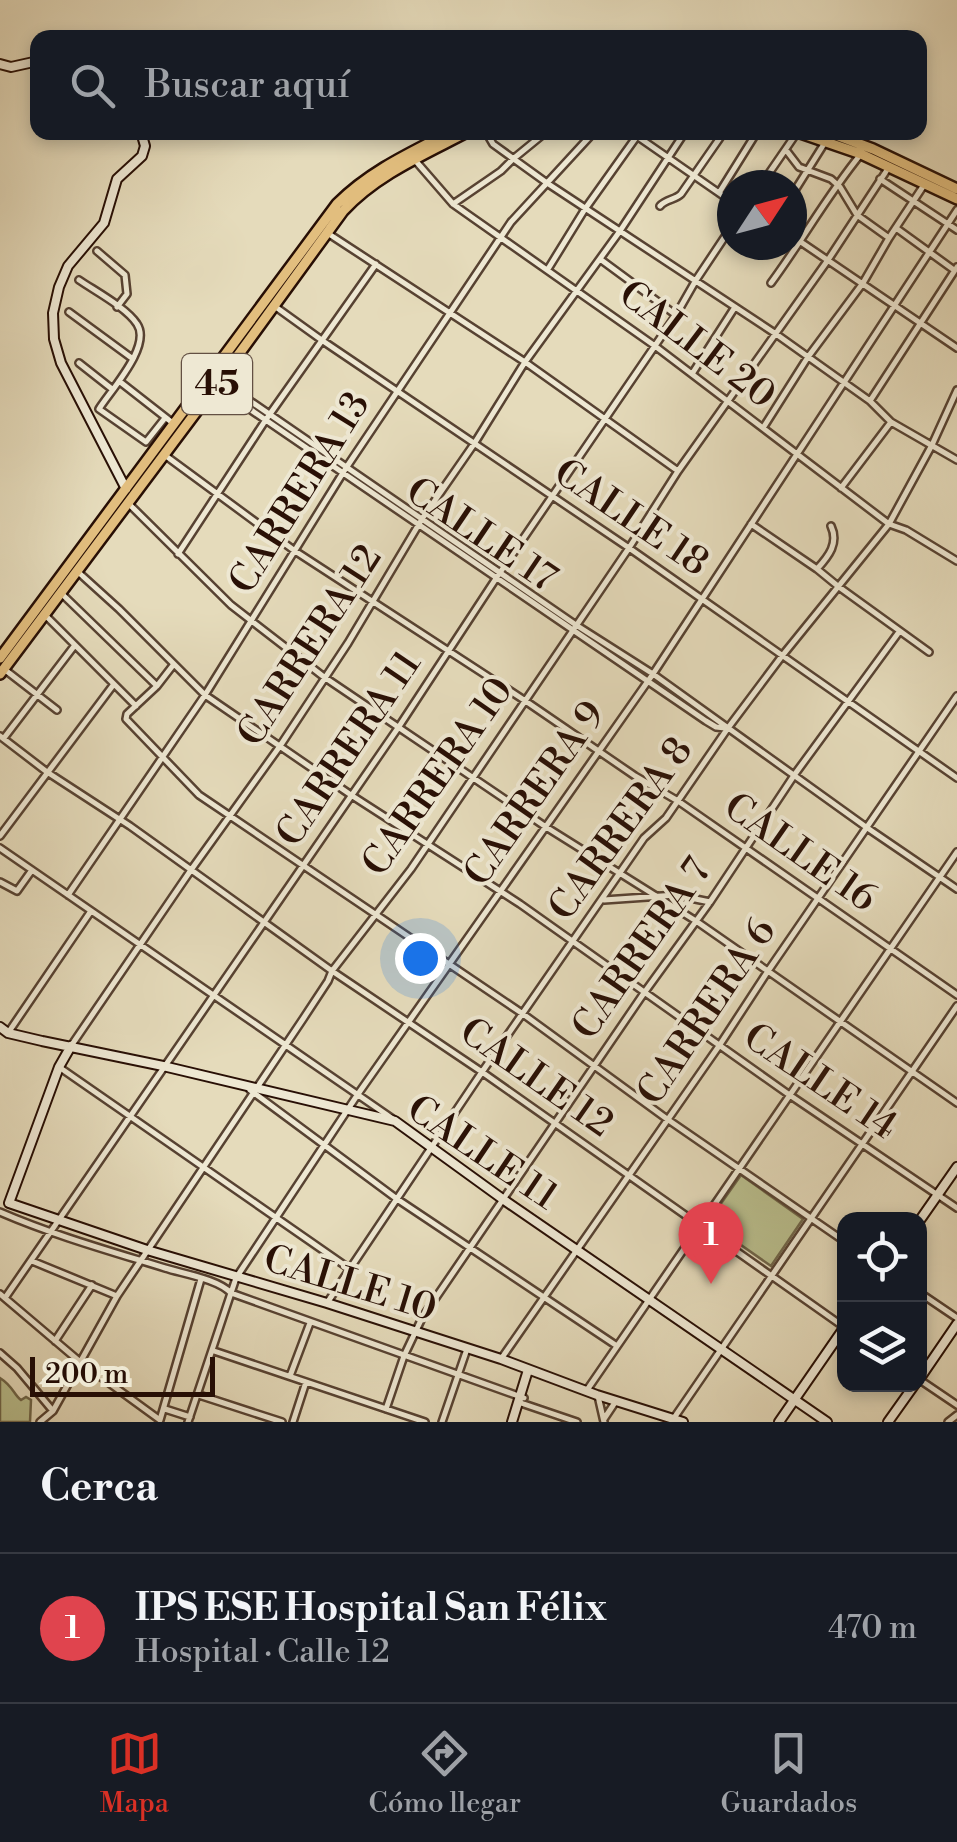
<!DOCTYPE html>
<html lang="es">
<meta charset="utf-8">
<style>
:root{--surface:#171b24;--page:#20242c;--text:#f1f3f6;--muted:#9ea1a6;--line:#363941;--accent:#d93025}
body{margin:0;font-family:"Libre Bodoni",serif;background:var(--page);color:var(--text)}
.controls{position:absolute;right:30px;bottom:30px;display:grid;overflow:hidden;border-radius:20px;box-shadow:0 5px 15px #0003}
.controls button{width:90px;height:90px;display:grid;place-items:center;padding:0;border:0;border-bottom:2px solid var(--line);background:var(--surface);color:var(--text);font:50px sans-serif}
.compass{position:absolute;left:717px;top:170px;width:90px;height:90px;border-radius:50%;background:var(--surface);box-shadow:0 5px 15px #0003;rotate:54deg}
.scale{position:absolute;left:30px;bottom:25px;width:185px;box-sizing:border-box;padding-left:10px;border:5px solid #280f05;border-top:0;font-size:28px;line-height:35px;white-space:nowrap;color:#280f05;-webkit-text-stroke:8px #eee8d3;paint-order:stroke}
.you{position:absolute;left:420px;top:958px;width:35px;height:35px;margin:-25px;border:8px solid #fff;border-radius:50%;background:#1a73e8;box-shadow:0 0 0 15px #1a73e833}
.badge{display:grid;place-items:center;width:65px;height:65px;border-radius:50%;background:var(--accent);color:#fff;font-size:32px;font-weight:700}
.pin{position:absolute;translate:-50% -82px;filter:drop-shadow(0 2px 5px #0008)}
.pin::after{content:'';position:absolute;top:52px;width:35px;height:30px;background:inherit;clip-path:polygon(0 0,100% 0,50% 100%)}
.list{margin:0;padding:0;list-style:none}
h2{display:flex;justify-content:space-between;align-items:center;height:130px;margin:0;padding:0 40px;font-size:42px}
h2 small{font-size:32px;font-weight:400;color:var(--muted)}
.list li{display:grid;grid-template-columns:65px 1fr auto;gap:30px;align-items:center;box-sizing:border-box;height:150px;padding:0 40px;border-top:2px solid var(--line)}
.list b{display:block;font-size:38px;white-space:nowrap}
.list p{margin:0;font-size:32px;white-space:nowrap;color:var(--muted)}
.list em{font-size:32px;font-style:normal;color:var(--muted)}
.icon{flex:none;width:55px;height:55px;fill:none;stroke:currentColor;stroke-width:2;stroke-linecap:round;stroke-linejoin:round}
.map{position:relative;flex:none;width:957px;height:1422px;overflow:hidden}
.search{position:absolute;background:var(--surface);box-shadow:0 5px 15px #0003;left:30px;right:30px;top:30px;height:110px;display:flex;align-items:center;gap:25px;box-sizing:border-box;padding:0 35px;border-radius:20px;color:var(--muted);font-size:38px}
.sheet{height:280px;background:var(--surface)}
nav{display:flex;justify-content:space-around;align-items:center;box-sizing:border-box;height:140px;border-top:2px solid var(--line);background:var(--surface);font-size:28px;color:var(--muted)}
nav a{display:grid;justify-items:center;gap:5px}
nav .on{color:var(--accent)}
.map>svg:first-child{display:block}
.green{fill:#b9be8d;stroke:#706649;stroke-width:2.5}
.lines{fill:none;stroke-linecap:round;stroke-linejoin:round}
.street-casing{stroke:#574232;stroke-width:10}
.secondary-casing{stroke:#280f05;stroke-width:12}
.primary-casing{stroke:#280f05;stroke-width:14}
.street{stroke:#eee8d3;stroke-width:5}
.secondary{stroke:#eee8d3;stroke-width:8}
.primary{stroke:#e2be7e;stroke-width:9}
.labels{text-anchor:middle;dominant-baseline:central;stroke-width:8;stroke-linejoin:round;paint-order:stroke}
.shield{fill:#eee8d3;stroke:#635043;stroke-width:2.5}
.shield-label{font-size:35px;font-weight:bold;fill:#280f05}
.street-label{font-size:38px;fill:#280f05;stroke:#eee8d3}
</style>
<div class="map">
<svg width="957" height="1422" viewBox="0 0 957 1422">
<rect width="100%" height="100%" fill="#e5dbbb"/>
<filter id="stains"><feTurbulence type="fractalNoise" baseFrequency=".002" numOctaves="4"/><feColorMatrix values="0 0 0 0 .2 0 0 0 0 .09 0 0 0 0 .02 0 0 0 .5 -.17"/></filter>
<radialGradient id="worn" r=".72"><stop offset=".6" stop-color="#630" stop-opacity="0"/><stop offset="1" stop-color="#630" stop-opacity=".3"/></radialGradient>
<path class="green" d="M 741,1175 L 803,1219 L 771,1266 L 708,1222 Z
M 0,1378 C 13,1386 14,1395 21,1400 L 26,1397 L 31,1400 L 30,1422 L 0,1422 Z"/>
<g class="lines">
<g class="street-casing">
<path id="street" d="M 486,132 L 493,144 L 547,183 L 776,334 L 870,401 L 891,422 L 957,460
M 631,132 L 732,202
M 786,150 L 799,167 L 831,179 L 840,187 L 857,215 L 889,238
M 414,159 L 453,204 L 655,346 L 889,524 L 906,530 L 957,561
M 880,179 L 957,230
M 761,185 L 796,134
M 719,193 L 757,132
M 792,195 L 824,144
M 453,204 L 501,171 L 513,159 L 546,132
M 660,206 C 666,199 675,200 681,194 L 724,132
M 896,228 L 954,270
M 329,234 L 525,362 L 678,471
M 792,236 L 957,348
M 97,251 L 125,275 L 127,294 L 117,307
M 600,259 L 676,315
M 548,269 L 585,209 L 637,136
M 79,280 C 95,291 127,308 137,324 C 152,346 111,390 99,409 L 146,442 L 165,418
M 771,283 C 802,241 828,194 861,154
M 273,305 L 323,341 L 629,548 L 957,778
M 69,312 L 133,359
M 79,363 L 112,389
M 211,374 L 576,625 L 653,674 L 866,827 L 957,889
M 692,374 L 735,307
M 119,381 L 174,424
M 216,386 L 706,721 L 716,727 L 725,728
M 870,401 L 957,267
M 763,428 L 808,357 L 863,283 L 889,238 L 924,185
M 166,456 L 295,551 L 524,700 L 635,776 L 678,801 L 957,995
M 841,488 L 891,422
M 127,502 L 231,605 L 324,677 L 546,827 L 696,921 L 957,1103
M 751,524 L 817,569 L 839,587 L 929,652
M 178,554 L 265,421 L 376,264
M 817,569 C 829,556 839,543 831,526
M 77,571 L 119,609 L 205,695 L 351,795 L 520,904 L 791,1096 L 957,1208
M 62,594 L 157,686
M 44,614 L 136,706
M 174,664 L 157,686 L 127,714 L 126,719 L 199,795 L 523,1014 L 667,1119 L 844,1241
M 4,669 L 57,710
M 0,736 L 47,772 L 130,826 L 332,971 L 482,1072 L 844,1327
M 4,738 L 75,645
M 0,836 L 114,684
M 0,848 L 393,1119
M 0,882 L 17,891 L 32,870
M 68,895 L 205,695 L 346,468 L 511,222 L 594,132
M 604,900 L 676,895 L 710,902
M 8,1033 L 91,911
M 71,1046 L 191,870 L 280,746 L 348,643 L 422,519 L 474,444 L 525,362 L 620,231 L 685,132
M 59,1067 L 350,1269
M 250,1090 L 397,1199 L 617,1346
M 0,1212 C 53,1235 110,1251 165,1268 C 184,1274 218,1279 231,1293 L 524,1398
M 32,1261 L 117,1296
M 920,1293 L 957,1318
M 0,1294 L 79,1361 L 160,1420
M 5,1298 L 398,728 L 497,577 L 676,315 L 696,280 L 732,226
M 327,1303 L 482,1072 L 644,838 L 666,818 L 728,728 L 782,656 L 889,524 L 932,445 L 957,390
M 55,1341 L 92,1285
M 214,1351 L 425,1422
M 0,1353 L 17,1368 L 53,1411
M 501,1359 L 719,1046 L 768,971 L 957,696
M 290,1376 L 310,1323
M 920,1380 L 957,1405
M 587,1390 L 957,852
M 199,1395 L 282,1422
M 598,1396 L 604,1422
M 518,1402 L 577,1422
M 165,1409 L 190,1417
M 386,1409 L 404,1356 L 422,1318 L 644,993 L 710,902 L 795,774 L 899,632
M 674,1418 L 957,1006
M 604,1419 L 616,1401
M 160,1420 L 201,1279
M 40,1422 L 53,1411 L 117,1296 L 303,1019 L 328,981 L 332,971 L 411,869 L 629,548 L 678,471 L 828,260 L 889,167
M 188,1422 L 236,1278 L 358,1094 L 653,674 L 957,210
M 293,1422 L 306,1382
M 442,1422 L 467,1349
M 948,1422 L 957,1415"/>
</g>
<g class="secondary-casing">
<path id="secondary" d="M 0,64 L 11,67 L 38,61
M 126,489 L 61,363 L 54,339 L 53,313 L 59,287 L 68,266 L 104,223 L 117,179 L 142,156 L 145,146 L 141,132
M 0,1027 L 8,1033 L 42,1041 L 163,1066 L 395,1121 L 504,1200 L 827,1422
M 71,1046 L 59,1067 L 9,1203 L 147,1250 L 327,1303 L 501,1359 L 597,1395 L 683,1422
M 920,1220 L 957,1167
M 920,1378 L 957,1324
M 512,1422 L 528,1370
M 779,1422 L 844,1328
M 888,1422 L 915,1384"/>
</g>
<g class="primary-casing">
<path id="primary" d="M 797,132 L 861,154 L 957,199
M 828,132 L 873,149 L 957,189
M 0,658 L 337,204 C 370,171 410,153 451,132
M 0,674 L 220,380 L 343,211 C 376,175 423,155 467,132"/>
</g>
<use href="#street" class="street"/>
<use href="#secondary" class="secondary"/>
<use href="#primary" class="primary"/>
</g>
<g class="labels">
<rect class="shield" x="182" y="354" width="70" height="60" rx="8"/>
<g class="shield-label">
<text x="217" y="384">45</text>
</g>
<g class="street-label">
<text transform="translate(697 345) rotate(37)">CALLE 20</text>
<text transform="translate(300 493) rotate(-58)">CARRERA 13</text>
<text transform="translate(631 518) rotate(34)">CALLE 18</text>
<text transform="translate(481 535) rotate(34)">CALLE 17</text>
<text transform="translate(310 646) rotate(-57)">CARRERA 12</text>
<text transform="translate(349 749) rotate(-56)">CARRERA 11</text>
<text transform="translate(438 777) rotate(-55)">CARRERA 10</text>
<text transform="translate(535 794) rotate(-55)">CARRERA 9</text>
<text transform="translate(621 829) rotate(-54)">CARRERA 8</text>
<text transform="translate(800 853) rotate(35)">CALLE 16</text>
<text transform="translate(642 949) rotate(-55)">CARRERA 7</text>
<text transform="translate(707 1012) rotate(-56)">CARRERA 6</text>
<text transform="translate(536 1078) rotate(35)">CALLE 12</text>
<text transform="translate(820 1082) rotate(34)">CALLE 14</text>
<text transform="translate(482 1153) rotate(34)">CALLE 11</text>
<text transform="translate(350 1284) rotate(17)">CALLE 10</text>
</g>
</g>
<rect width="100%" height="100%" filter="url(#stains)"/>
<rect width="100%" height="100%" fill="url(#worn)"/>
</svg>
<div class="controls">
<button><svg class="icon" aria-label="locate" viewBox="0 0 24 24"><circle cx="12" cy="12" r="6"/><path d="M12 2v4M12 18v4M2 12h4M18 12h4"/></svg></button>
<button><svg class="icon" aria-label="layers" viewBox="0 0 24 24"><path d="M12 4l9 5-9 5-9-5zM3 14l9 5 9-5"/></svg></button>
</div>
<svg class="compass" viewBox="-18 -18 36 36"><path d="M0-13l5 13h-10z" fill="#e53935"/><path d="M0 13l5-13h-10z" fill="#9ea1a6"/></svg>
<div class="scale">200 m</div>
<div class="you"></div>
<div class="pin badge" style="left:711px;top:1284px;background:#e0444e">1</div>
<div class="search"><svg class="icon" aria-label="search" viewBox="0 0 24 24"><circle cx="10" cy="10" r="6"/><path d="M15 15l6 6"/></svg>Buscar aquí</div>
</div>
<section class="sheet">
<h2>Cerca<small></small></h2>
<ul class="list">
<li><span class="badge" style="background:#e0444e">1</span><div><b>IPS ESE Hospital San Félix</b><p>Hospital · Calle 12</p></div><em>470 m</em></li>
</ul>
</section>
<nav>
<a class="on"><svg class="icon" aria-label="map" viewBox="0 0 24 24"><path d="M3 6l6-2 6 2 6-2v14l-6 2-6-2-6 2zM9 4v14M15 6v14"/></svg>Mapa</a>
<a><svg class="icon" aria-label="directions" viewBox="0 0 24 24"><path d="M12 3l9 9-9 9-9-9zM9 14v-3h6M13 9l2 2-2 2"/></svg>Cómo llegar</a>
<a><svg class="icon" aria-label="saved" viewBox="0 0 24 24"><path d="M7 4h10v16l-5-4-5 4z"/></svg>Guardados</a>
</nav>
